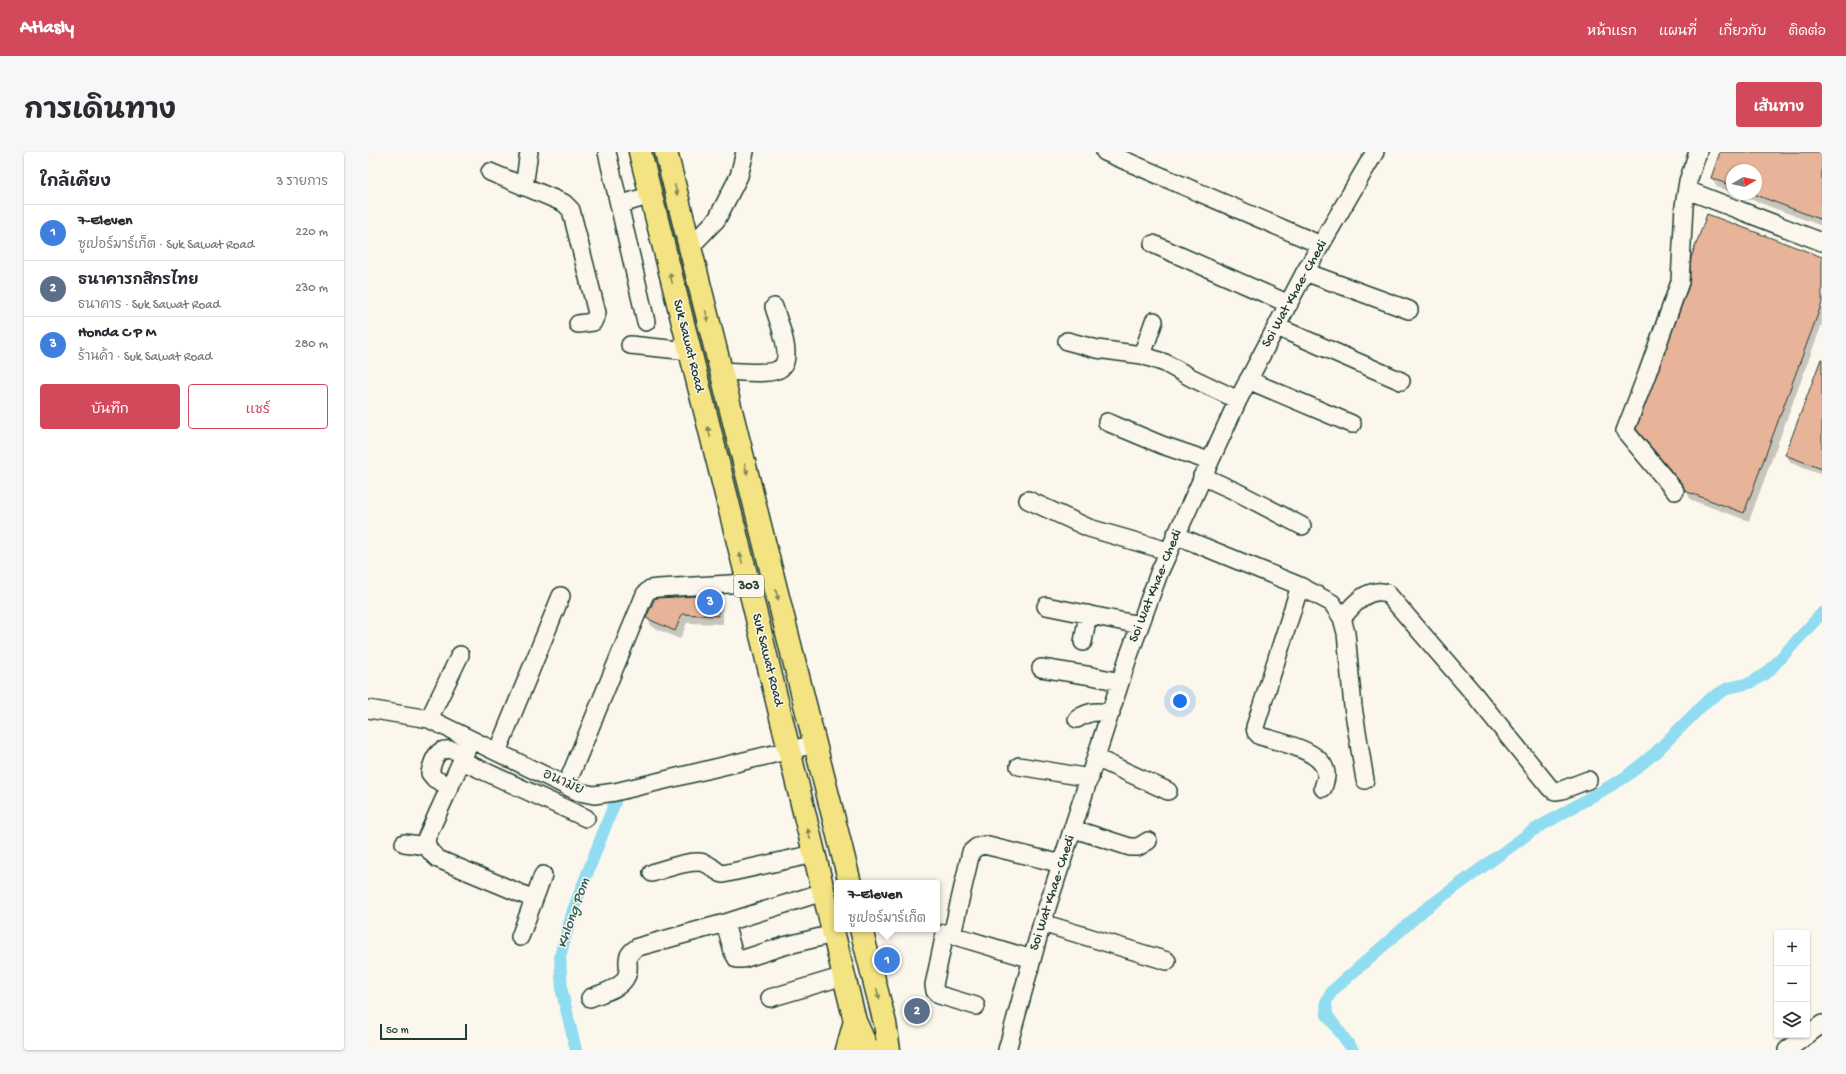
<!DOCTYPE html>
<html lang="th">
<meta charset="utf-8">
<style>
:root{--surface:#fff;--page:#f7f7f7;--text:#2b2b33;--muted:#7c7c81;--line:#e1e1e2;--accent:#d1495b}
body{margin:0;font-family:"Gochi Hand","Playpen Sans Thai",sans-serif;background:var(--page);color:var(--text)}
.controls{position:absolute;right:12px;bottom:12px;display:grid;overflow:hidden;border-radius:4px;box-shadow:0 1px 3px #0004}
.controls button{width:36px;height:36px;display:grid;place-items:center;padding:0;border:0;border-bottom:1px solid var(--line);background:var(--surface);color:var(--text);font:20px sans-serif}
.compass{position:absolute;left:1358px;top:12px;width:36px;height:36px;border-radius:50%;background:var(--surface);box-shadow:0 1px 3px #0004;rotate:81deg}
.scale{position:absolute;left:12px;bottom:10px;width:87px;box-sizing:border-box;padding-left:4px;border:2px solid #1f3d34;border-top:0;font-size:11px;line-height:14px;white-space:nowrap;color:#1f3d34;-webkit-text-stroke:3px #fbf7ec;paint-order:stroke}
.you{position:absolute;left:812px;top:549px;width:14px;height:14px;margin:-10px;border:3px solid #fff;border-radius:50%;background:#1a73e8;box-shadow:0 0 0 6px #1a73e833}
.badge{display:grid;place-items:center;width:26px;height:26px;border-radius:50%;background:var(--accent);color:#fff;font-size:13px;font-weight:700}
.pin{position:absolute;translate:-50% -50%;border:2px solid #fff;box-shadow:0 1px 4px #0006}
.popup{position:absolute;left:466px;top:728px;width:106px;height:52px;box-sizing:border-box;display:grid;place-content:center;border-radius:4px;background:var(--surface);filter:drop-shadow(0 1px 3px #0005);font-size:13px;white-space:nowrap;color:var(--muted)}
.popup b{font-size:15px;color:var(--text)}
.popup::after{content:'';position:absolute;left:50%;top:100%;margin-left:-8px;border:8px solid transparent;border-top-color:var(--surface)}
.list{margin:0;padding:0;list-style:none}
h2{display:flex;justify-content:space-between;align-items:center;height:52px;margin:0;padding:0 16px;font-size:17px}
h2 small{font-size:13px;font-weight:400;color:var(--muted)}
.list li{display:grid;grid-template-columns:26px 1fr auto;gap:12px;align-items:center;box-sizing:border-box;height:56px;padding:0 16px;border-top:1px solid var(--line)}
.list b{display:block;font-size:15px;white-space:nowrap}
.list p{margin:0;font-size:13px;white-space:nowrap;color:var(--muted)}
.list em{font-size:13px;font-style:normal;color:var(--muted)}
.actions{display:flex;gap:8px;padding:12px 16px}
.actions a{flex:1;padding:9px 0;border:1px solid var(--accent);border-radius:4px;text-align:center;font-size:14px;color:var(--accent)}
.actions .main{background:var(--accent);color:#fff}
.icon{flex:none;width:22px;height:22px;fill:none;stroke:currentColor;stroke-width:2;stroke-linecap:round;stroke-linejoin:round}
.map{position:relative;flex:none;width:1454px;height:898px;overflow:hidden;border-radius:4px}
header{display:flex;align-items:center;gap:24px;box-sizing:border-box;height:56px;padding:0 20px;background:var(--accent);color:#fff}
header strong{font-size:19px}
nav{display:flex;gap:22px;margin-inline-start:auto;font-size:14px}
.intro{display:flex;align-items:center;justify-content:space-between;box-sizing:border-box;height:96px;padding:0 24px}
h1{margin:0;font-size:28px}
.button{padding:10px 18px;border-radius:4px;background:var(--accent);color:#fff;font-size:14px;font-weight:700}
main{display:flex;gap:24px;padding:0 24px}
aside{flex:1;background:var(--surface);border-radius:4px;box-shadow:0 1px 3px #0004}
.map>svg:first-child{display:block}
.shadow{fill:#0003}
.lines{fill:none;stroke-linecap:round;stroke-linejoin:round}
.canal{stroke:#90dcf0;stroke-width:12}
.building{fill:#e7b499;stroke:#1f3d34}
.minor-casing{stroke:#1f3d34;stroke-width:20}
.major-casing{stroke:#1f3d34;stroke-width:25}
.minor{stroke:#fbf7ec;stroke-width:17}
.major{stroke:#f4e382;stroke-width:22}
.oneway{fill:#7f8857}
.labels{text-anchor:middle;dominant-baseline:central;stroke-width:3;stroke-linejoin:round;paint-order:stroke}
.shield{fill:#fbf7ec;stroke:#61756b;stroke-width:1}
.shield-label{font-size:13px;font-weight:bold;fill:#1f3d34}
.street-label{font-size:14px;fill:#1f3d34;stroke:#fbf7ec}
.water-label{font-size:15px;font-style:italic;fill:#365d5a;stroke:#fbf7ec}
</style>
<header>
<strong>Atlasly</strong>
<nav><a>หน้าแรก</a><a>แผนที่</a><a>เกี่ยวกับ</a><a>ติดต่อ</a></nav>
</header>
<div class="intro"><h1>การเดินทาง</h1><a class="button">เส้นทาง</a></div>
<main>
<aside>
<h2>ใกล้เคียง<small>3 รายการ</small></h2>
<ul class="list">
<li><span class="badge" style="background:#3f7fe0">1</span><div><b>7-Eleven</b><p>ซูเปอร์มาร์เก็ต · Suk Sawat Road</p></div><em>220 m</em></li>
<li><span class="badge" style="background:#5c6f8a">2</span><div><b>ธนาคารกสิกรไทย</b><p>ธนาคาร · Suk Sawat Road</p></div><em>230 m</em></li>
<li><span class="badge" style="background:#3f7fe0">3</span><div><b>Honda C P M</b><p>ร้านค้า · Suk Sawat Road</p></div><em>280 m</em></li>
</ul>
<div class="actions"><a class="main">บันทึก</a><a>แชร์</a></div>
</aside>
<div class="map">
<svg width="1454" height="898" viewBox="0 0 1454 898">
<rect width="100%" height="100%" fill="#fbf7ec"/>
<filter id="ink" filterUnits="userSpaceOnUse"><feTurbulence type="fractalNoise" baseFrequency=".025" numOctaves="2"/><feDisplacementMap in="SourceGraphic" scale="8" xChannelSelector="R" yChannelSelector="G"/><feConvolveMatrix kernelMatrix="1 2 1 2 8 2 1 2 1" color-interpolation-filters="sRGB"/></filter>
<g filter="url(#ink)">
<path class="shadow" d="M 1353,0 L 1454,0 L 1454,74 L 1368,42 L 1388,42 L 1388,18 L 1364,18 L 1364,40 L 1349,35 L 1344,26 Z
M 1454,106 L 1454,172 L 1381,369 L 1323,348 L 1317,337 L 1275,286 L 1270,277 Z
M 1454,207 L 1454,323 L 1423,311 L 1418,303 Z
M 350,444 L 355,452 L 355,472 L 319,471 L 312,487 L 284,475 L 279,466 Z"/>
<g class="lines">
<path class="canal" d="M 208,898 L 194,840 L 192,804 L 205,758 L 247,650
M 985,898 L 959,863 L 958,850 L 964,839 L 1056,758 L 1164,679 L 1256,626 L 1286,602 L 1340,548 L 1360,536 L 1382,531 L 1399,521 L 1454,461"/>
</g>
<path class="building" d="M 1352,0 L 1454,0 L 1454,68 L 1388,43 L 1388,18 L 1364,18 L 1364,34 L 1343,26 Z
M 1339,62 L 1454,105 L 1454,151 L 1376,361 L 1317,339 L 1315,333 L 1268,277 L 1321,133 L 1323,106 Z
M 1453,207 L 1454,207 L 1454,317 L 1417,303 Z
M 351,443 L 350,464 L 314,462 L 307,479 L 278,466 L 287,446 Z"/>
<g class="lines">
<g class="minor-casing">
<path id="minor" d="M 239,0 L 278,170
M 737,0 L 953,93
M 122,20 L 196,51 L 203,58 L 229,161 L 225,170 L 210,172
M 156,35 L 161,0
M 1319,38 L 1454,90
M 251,53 L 283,43
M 785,92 L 921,152
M 322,95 L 349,67 L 371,24 L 377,0
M 937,120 L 1041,158
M 909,175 L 1033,229
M 699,189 L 729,197 L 774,203 L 797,211 L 824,226 L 870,248
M 262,193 L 321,199
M 774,203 L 786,169
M 353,219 C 366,219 398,223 409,218 C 429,211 410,169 406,155
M 880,228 L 984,272
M 739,270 L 794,293 L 841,309
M 834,324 L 869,340 L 934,374
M 1307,339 L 1257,279 L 1279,222 L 1312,130 L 1316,54 L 1320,29 L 1330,0
M 660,348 L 721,376 L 800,399
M 807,383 L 932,434 L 964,451 L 974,466 L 978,481 L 985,555 L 997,628
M 932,434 L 887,575 L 888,580 L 892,584 C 911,590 955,598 958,621 C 959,626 956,632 955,636
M 678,454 L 772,473
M 974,466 C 986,452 999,435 1019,441 L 1106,542 L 1182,636 L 1187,639 L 1194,638 L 1220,628
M 715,490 L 720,462
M 673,516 L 724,524 L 752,530
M 0,557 L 61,567 L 211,640 L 226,643 L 247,640 L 447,592
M 61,567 L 92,503
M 709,567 C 721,559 729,559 743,561
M 103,588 L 58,687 C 59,697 63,701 70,707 L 166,747
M 129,600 L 193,444
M 728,606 L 800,639
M 94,609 L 218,666
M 651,614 L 722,626
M 198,634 L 277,442 L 282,437 L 290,436 L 380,431
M 82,635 L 67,627 L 62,621 C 67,597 75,593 97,602
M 706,677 L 762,695 L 770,695 L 780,689
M 36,691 L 59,694
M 284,721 C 297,717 323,707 336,711 C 344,713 347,720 355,722 L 446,702
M 455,740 L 357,771 L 365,800 L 369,807 L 375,807 L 416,794 L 465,782
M 674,771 L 799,809
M 577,781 L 566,833 L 567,839 L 571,843 L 608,854
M 152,785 L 175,723
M 664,807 L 584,783 L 603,700 L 609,695 L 616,693 L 694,712
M 222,846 C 233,841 253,837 258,825 C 265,812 252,806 270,795 L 357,771
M 402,846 L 476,824
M 639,898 L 674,771 L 760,506 L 791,421 L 870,248 L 937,120 L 1007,0
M 1419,898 L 1454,872"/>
</g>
<g class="major-casing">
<path id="major" d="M 272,0 L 382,438 L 476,824 L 487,869 L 500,898
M 298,0 L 482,731
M 493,777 L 517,871 L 521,898
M 479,898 L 487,869"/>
</g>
<use href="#minor" class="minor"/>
<use href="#major" class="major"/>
</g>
<defs><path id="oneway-solid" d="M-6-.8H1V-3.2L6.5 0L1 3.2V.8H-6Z"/></defs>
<g class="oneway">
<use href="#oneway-solid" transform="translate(308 38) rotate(76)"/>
<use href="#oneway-solid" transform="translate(303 126) rotate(-104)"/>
<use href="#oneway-solid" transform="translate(339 164) rotate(76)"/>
<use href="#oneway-solid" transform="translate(341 280) rotate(-104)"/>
<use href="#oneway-solid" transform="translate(378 317) rotate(76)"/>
<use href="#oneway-solid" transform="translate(373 406) rotate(-104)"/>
<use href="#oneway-solid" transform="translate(409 443) rotate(76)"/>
<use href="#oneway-solid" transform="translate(441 682) rotate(-104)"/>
<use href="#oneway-solid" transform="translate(510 842) rotate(76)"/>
</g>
</g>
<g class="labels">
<rect class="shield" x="366" y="423" width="30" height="22" rx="3"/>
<g class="shield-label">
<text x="381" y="434">303</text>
</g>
<g class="street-label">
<text transform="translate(927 142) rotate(-61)">Soi Wat Khae- Chedi</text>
<text transform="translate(320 194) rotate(76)">Suk Sawat Road</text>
<text transform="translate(788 434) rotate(-68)">Soi Wat Khae- Chedi</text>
<text transform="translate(399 508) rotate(76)">Suk Sawat Road</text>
<text transform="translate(195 631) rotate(24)">อนามัย</text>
<text transform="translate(685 741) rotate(-72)">Soi Wat Khae- Chedi</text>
</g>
<g class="water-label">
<text transform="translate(206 761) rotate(-71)">Khlong Pom</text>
</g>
</g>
</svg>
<div class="controls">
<button>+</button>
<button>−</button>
<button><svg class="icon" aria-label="layers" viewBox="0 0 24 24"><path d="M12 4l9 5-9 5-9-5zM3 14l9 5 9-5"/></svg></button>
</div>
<svg class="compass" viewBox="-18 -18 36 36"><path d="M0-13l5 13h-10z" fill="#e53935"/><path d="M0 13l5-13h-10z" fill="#7c7c81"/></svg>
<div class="scale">50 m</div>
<div class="you"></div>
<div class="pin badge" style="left:519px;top:808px;background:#3f7fe0">1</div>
<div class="popup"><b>7-Eleven</b>ซูเปอร์มาร์เก็ต</div>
<div class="pin badge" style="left:549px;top:859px;background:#5c6f8a">2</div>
<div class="pin badge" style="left:342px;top:450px;background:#3f7fe0">3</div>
</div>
</main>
